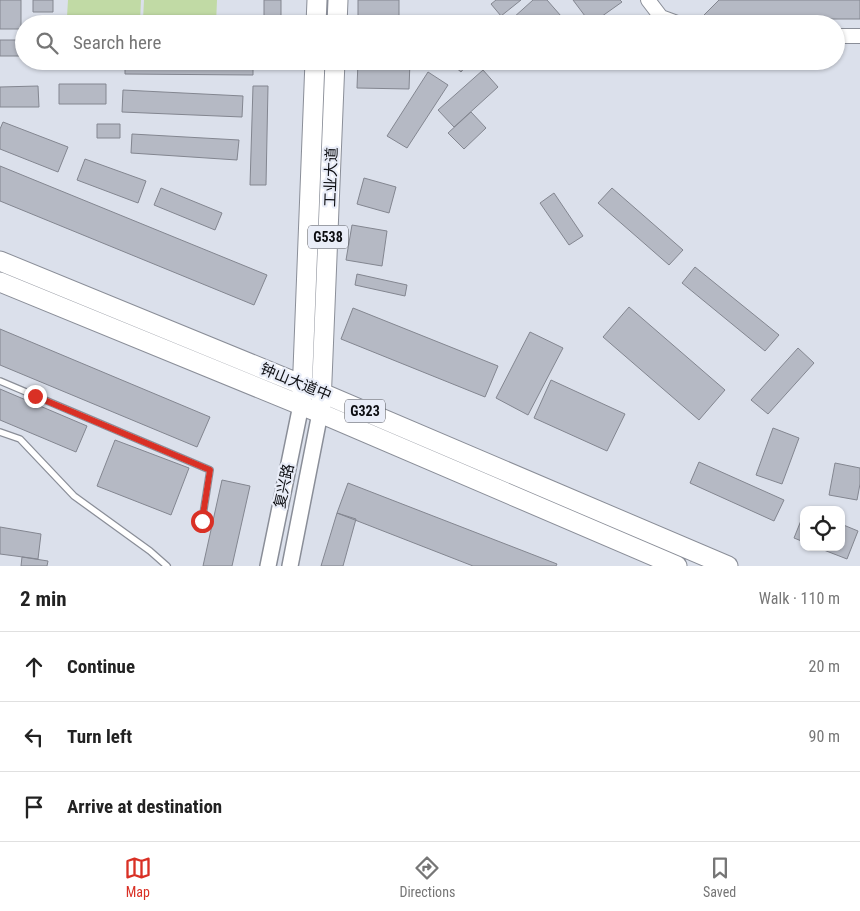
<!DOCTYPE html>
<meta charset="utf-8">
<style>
:root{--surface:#fff;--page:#f6f6f6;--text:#222;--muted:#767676;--line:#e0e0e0;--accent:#d93025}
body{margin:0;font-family:"Roboto Condensed","Noto Sans SC",sans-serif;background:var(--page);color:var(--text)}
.controls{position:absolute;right:15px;bottom:15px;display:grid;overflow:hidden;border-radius:10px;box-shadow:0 1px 4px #0004}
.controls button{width:45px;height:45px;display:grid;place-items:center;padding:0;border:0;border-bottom:1px solid var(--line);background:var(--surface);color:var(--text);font:25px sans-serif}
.stop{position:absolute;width:15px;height:15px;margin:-11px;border:4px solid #d93025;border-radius:50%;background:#fff}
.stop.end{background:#d93025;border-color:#fff;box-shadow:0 1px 5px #0008}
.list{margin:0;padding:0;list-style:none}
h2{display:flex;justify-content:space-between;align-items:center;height:65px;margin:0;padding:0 20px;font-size:21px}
h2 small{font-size:16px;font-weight:400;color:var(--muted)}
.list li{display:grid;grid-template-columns:32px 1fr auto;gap:15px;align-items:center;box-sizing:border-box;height:70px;padding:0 20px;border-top:1px solid var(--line)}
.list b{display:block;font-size:19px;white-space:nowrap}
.list em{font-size:16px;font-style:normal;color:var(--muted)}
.icon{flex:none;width:28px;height:28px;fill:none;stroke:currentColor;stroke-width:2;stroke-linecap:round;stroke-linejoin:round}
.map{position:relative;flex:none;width:860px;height:566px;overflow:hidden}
.search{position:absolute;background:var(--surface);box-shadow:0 1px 4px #0004;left:15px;right:15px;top:15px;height:55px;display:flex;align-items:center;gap:12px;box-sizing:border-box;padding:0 18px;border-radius:28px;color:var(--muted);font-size:19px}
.sheet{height:275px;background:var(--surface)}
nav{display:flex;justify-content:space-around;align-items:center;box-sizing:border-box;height:70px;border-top:1px solid var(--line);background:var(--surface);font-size:14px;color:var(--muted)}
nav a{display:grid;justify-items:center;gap:2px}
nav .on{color:var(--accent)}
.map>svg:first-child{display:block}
.green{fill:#c1daa5}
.building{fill:#b5b9c4;stroke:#838690}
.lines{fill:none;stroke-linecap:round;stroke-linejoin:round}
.service-casing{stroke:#8a8e98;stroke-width:8}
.tertiary-casing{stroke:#8a8e98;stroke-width:16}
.secondary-casing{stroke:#8a8e98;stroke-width:18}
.trunk-casing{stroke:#8a8e98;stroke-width:21}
.service{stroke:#fff;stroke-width:5.5}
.tertiary{stroke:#fff;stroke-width:14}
.secondary{stroke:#fff;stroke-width:15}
.trunk{stroke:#fff;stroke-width:19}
.route{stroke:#d93025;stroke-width:6}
.labels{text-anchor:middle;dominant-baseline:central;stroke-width:4.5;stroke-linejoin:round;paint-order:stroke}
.shield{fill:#e9edf8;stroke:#4f5157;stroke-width:1}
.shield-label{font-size:14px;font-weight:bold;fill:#0d0e12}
.street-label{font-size:15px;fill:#0d0e12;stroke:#e9edf8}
</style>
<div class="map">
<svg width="860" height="566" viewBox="0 0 860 566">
<rect width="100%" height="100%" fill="#dbe0eb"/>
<path class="green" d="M 68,0 L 141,0 L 140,22 L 67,17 Z
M 144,0 L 217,0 L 216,24 L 143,20 Z"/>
<path class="building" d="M 0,0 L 21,0 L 21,29 L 0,29 Z
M 33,0 L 53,0 L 53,12 L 33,12 Z
M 264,0 L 281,0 L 281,24 L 264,24 Z
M 358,0 L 399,0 L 399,23 L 358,23 Z
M 496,0 L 521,0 L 501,16 L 491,4 Z
M 533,0 L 547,0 L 561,16 L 551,24 L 518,24 L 513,18 Z
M 573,0 L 620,0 L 622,2 L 591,24 Z
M 719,0 L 860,0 L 860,19 L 700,19 Z
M 0,40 L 24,40 L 24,56 L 0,56 Z
M 125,61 L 253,61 L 253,75 L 125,74 Z
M 358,61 L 410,61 L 409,89 L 357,88 Z
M 448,61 L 470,61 L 461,72 Z
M 483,70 L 498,87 L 454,127 L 438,110 Z
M 428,72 L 448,85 L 407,148 L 387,136 Z
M 59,84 L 106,84 L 106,104 L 59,104 Z
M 38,86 L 39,107 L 0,107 L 0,87 Z
M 253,86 L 268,86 L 266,185 L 250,185 Z
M 123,90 L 243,96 L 242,117 L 122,112 Z
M 471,112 L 486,128 L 464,149 L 448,133 Z
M 3,122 L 68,147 L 58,172 L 0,149 L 0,129 Z
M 97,124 L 120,124 L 120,138 L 97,138 Z
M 132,134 L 239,140 L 237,160 L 131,153 Z
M 85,159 L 146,181 L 138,203 L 77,180 Z
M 0,166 L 267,275 L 254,305 L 0,201 Z
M 364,178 L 396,187 L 389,213 L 357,204 Z
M 161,188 L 222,213 L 215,230 L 154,205 Z
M 612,188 L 683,250 L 669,265 L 598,203 Z
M 554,193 L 583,236 L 569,245 L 540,203 Z
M 352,225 L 387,231 L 382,266 L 346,260 Z
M 695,267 L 779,335 L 765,351 L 682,283 Z
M 357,274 L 407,285 L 405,296 L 355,285 Z
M 629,307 L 725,390 L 699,420 L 603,337 Z
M 353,308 L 498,366 L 485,397 L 341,339 Z
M 0,329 L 210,417 L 197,447 L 0,365 Z
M 530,332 L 563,348 L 528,415 L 496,398 Z
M 798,348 L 814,363 L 768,414 L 751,400 Z
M 551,380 L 625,414 L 607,451 L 534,418 Z
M 0,389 L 87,426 L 76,452 L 0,420 Z
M 773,428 L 799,438 L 782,484 L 756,475 Z
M 115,440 L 189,468 L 171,515 L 97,486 Z
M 699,462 L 784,500 L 774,521 L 690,483 Z
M 835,463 L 860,468 L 860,484 L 857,500 L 829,495 Z
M 222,480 L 250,486 L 232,566 L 203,566 Z
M 348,483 L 557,564 L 556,566 L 473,566 L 337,513 Z
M 337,513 L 356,519 L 343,566 L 321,566 Z
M 804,513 L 804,542 L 794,538 Z
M 841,524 L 858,531 L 847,559 L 816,547 L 841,547 Z
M 0,527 L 41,534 L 38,559 L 0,554 Z
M 22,557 L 48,561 L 47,566 L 21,566 Z"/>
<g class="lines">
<g class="service-casing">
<path id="service" d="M 0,381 L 210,470 L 202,521
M 0,432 L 20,439 L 74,496 L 150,551 L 167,566"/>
</g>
<g class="tertiary-casing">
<path id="tertiary" d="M 648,0 L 661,17 L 680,24
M 836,36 L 860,36"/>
</g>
<g class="secondary-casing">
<path id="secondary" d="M 268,566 L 301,405
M 290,566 L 320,413"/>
</g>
<g class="trunk-casing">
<path id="trunk" d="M 316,24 L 317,0
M 337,24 L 338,0
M 0,261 L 322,393 L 728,566
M 0,282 L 320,413 L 677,566
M 302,395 L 315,61
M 321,404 L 335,61"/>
</g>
<use href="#service" class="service"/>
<use href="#tertiary" class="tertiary"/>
<use href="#secondary" class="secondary"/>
<use href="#trunk" class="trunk"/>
</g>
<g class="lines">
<path class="route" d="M 35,396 L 210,470 L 202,521"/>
</g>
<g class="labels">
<g class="shield">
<rect x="308" y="225.5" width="40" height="23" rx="4"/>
<rect x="345" y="399.5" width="40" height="23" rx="4"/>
</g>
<g class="shield-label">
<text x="328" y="237">G538</text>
<text x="365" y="411">G323</text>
</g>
<g class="street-label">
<text transform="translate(331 177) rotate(-88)">工业大道</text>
<text transform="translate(296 382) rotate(22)">钟山大道中</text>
<text transform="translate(284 486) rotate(-78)">复兴路</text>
</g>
</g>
</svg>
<div class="controls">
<button><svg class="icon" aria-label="locate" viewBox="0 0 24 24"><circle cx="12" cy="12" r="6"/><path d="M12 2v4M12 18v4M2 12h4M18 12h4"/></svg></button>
</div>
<div class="stop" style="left:202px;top:521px"></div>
<div class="stop end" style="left:35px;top:396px"></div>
<div class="search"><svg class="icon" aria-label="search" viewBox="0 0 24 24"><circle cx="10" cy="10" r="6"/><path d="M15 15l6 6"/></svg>Search here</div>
</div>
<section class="sheet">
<h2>2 min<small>Walk · 110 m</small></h2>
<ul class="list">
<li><svg class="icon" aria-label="ahead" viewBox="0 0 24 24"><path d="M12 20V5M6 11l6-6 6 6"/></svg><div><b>Continue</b></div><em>20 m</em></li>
<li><svg class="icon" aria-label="left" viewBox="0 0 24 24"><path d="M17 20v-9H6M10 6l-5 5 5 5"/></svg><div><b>Turn left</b></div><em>90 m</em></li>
<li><svg class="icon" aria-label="arrive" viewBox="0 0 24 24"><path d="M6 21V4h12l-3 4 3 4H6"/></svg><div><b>Arrive at destination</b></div></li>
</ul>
</section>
<nav>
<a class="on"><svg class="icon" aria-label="map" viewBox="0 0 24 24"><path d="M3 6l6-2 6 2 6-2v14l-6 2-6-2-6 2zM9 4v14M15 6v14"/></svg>Map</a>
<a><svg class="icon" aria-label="directions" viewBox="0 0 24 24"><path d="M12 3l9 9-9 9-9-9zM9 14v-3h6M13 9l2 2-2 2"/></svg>Directions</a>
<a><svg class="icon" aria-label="saved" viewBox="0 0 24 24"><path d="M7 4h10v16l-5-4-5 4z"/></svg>Saved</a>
</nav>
